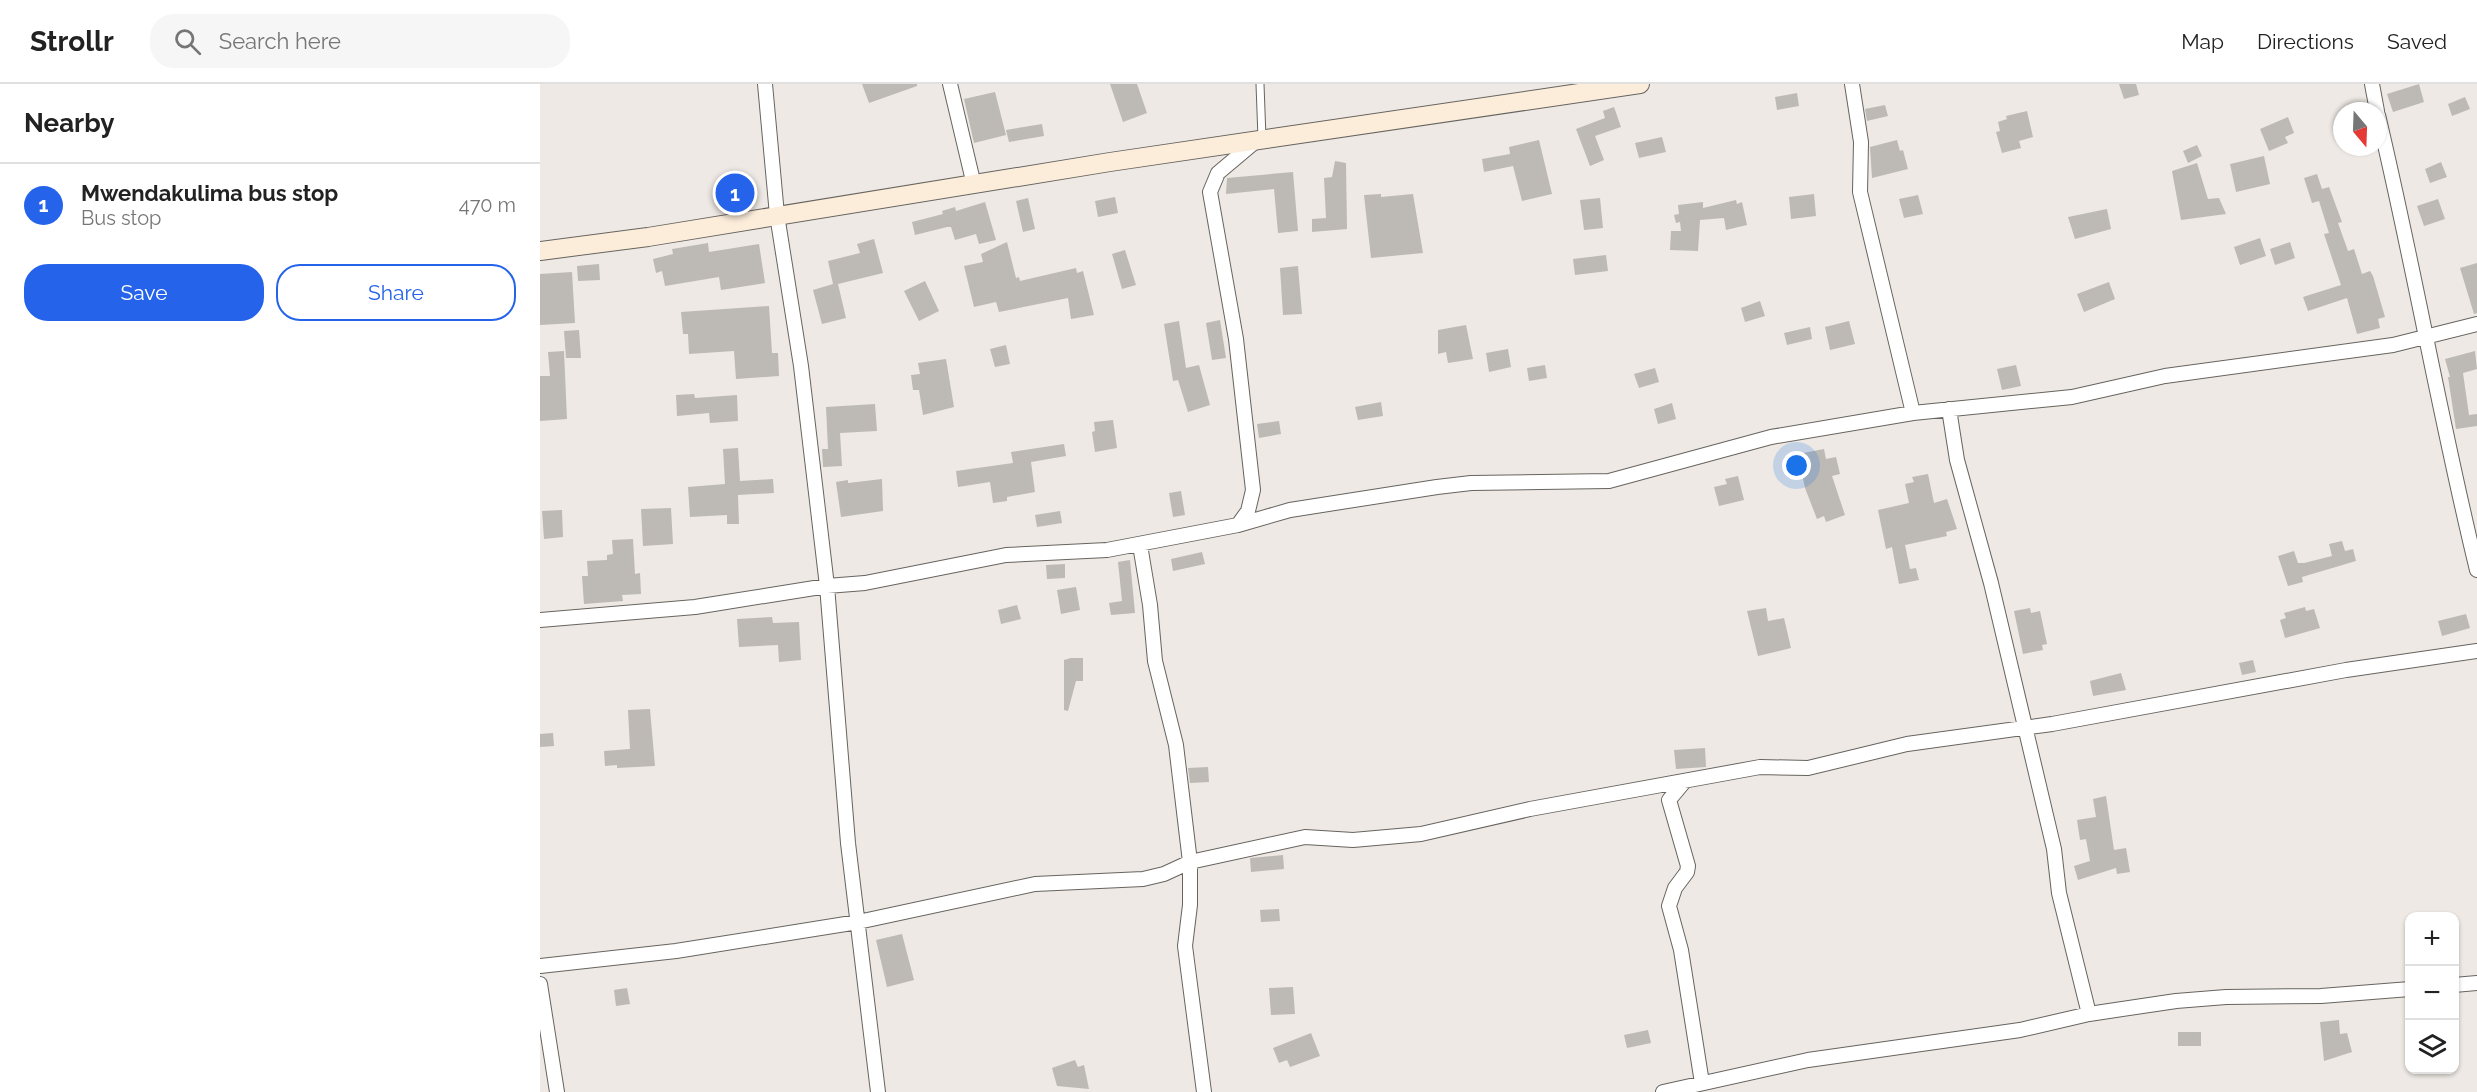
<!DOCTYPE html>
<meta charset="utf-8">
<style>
:root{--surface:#fff;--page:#f6f6f6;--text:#222;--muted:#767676;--line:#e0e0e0;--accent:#2563eb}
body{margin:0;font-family:Raleway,sans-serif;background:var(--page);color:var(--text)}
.controls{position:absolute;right:18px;bottom:18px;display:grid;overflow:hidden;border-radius:12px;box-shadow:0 2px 4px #0004}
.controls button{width:54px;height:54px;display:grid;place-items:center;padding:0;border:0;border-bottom:2px solid var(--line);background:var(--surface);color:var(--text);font:30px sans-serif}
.compass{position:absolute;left:1793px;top:18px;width:54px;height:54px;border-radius:50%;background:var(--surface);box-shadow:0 2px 4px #0004;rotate:161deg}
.you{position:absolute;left:1257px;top:382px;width:21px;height:21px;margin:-15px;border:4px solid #fff;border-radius:50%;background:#1a73e8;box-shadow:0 0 0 9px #1a73e833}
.badge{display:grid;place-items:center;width:39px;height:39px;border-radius:50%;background:var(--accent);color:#fff;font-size:20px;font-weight:700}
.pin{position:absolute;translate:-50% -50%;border:3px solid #fff;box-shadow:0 2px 6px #0006}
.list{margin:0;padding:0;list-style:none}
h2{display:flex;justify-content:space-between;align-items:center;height:78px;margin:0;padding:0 24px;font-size:26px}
h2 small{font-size:20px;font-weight:400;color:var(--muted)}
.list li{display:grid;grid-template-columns:39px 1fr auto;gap:18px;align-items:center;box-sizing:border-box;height:84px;padding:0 24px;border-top:2px solid var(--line)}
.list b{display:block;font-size:22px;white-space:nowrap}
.list p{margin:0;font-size:20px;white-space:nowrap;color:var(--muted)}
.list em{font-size:20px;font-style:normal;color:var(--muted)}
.actions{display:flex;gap:12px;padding:18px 24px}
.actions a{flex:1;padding:14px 0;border:2px solid var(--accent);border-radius:24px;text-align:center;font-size:21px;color:var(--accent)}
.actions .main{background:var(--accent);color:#fff}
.icon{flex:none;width:33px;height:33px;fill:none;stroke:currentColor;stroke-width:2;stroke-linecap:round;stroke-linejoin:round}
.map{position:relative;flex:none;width:1937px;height:1008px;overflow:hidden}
header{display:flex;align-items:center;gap:36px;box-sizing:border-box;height:84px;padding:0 30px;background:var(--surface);border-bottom:2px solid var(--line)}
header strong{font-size:28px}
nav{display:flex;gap:33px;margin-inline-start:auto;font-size:21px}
.search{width:420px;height:54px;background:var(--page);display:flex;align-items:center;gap:15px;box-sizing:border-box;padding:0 21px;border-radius:24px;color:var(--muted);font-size:22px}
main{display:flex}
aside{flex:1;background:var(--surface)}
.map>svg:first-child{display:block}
.building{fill:#bdb9b4}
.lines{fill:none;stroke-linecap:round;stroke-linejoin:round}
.lane-casing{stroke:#67645f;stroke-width:9}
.street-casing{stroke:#67645f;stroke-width:16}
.secondary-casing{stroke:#67645f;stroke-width:20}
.lane{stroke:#fff;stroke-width:7}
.street{stroke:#fff;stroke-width:14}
.secondary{stroke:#fceddb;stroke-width:18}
</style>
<header>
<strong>Strollr</strong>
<div class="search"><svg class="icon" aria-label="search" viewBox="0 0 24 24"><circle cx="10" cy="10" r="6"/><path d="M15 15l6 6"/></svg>Search here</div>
<nav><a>Map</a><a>Directions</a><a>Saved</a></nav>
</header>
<main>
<aside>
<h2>Nearby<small></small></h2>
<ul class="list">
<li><span class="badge">1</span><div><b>Mwendakulima bus stop</b><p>Bus stop</p></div><em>470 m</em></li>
</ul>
<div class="actions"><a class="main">Save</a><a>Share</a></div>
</aside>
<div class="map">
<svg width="1937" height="1008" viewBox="0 0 1937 1008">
<rect width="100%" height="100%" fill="#eee9e4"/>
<path class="building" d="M 322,0 L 377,0 L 377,2 L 329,19 Z
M 570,0 L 597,0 L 607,29 L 583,38 Z
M 1579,0 L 1596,0 L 1599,11 L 1584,15 Z
M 1879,0 L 1884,18 L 1853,28 L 1847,10 Z
M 455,8 L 466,51 L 434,59 L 424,15 Z
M 1257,9 L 1259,22 L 1237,26 L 1235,13 Z
M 1925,13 L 1930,25 L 1912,32 L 1908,20 Z
M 1345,21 L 1348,32 L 1327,37 L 1325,25 Z
M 1074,23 L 1081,43 L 1055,52 L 1064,76 L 1050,82 L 1036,45 L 1065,34 L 1063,27 Z
M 1487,27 L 1493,53 L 1479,57 L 1481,64 L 1462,69 L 1456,48 L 1460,47 L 1458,38 L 1467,35 L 1466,32 Z
M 1748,33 L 1754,49 L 1745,53 L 1748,59 L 1729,67 L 1720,45 Z
M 502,40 L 504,52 L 469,58 L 466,46 Z
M 1122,53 L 1126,68 L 1099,74 L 1095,59 Z
M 999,56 L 1012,110 L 982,117 L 973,82 L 944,88 L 942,75 L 970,70 L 969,63 Z
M 1357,56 L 1360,67 L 1363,66 L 1368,85 L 1332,94 L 1330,63 Z
M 1657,61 L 1662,72 L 1648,79 L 1643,67 Z
M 1724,72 L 1730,100 L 1696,108 L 1690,80 Z
M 795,77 L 806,79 L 807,145 L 772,148 L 772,135 L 786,134 L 784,94 L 792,93 Z
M 1901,78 L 1907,93 L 1890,99 L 1885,85 Z
M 1657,79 L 1668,115 L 1679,114 L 1686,130 L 1641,136 L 1632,87 Z
M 753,88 L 758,147 L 738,149 L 734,105 L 686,110 L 687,94 Z
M 1777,90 L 1782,105 L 1789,103 L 1802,138 L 1798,139 L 1808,167 L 1814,165 L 1822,190 L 1830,187 L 1833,192 L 1845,233 L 1838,235 L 1840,244 L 1817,250 L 1807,214 L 1768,227 L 1763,213 L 1801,201 L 1784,150 L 1789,149 L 1779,117 L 1772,119 L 1764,94 Z
M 841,110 L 841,113 L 873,110 L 883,169 L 831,174 L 824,111 Z
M 1274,110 L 1276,132 L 1251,135 L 1249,113 Z
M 1378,111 L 1383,130 L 1364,134 L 1359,115 Z
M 575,113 L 578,129 L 558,133 L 555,117 Z
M 488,114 L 495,145 L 483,148 L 476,117 Z
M 1060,114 L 1063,144 L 1044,146 L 1040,116 Z
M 1898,115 L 1905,135 L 1884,142 L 1877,122 Z
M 1196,116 L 1197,120 L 1202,118 L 1207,141 L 1186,146 L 1184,134 L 1160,136 L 1158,167 L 1130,166 L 1131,147 L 1141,147 L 1140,138 L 1136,139 L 1134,131 L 1139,130 L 1138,121 L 1163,118 L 1163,124 Z
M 445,118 L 456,156 L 439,160 L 436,150 L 415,156 L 411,143 L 407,143 L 375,151 L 372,138 L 403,130 L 402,127 L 415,123 L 416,127 Z
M 1567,125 L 1571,145 L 1535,155 L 1528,133 Z
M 1720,154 L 1726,172 L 1700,181 L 1694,163 Z
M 334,155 L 343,189 L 298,200 L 306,234 L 282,240 L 273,206 L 293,200 L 288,177 L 320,169 L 317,160 Z
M 467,158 L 476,194 L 479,193 L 480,197 L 536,184 L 537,189 L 543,187 L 554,231 L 531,235 L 528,214 L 459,228 L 456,218 L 434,223 L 424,182 L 443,178 L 441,170 Z
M 1750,158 L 1755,174 L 1735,181 L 1730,165 Z
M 168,159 L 169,168 L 219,160 L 225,199 L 181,206 L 179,193 L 125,202 L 122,187 L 116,189 L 113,175 L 133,170 L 132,165 Z
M 585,166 L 596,201 L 582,205 L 572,170 Z
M 1066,171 L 1068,187 L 1035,191 L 1033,175 Z
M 1937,179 L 1937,229 L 1934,230 L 1920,184 Z
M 59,180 L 60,196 L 38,197 L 37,182 Z
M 758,182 L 762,230 L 743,231 L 740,184 Z
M 32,188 L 35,239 L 0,241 L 0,190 Z
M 385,197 L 399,227 L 379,237 L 364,207 Z
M 1569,198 L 1575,215 L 1544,228 L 1537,210 Z
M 1220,217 L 1225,232 L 1205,238 L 1201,224 Z
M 229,222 L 232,269 L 238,269 L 239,292 L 196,295 L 194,267 L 149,270 L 148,250 L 143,250 L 141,228 Z
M 680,236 L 686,274 L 672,276 L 666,239 Z
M 639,237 L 646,284 L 659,281 L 670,321 L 648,328 L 638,296 L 633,297 L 624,240 Z
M 1309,237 L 1315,260 L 1290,266 L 1285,243 Z
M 926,241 L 933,275 L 908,279 L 906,268 L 898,270 L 898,246 Z
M 1270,243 L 1272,255 L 1247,261 L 1244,249 Z
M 39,246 L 41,274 L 26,274 L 24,247 Z
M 466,261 L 470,280 L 455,283 L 450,265 Z
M 968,265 L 971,283 L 949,288 L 946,269 Z
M 24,267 L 27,335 L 0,337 L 0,292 L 10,292 L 8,268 Z
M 1935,267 L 1937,285 L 1923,289 L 1929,331 L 1937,330 L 1937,342 L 1916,345 L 1908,293 L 1910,293 L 1905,275 Z
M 406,275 L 414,323 L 383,331 L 379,306 L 373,306 L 371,291 L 380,290 L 378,279 Z
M 1005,281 L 1007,294 L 989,297 L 987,284 Z
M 1476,281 L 1481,302 L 1462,306 L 1457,285 Z
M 1115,284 L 1119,298 L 1099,304 L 1094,290 Z
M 154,310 L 155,314 L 197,311 L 198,337 L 170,339 L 169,329 L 137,332 L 136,311 Z
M 841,318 L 843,332 L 818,336 L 815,323 Z
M 1132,319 L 1136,335 L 1118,340 L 1114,325 Z
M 335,320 L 337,347 L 300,349 L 302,382 L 283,383 L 282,365 L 288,365 L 286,323 Z
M 573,336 L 577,364 L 555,368 L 552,348 L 555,347 L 554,338 Z
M 739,337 L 741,350 L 719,354 L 717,340 Z
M 524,360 L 526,372 L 491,378 L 495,408 L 467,413 L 467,417 L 453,419 L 450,398 L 418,403 L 416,387 L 473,379 L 471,368 Z
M 198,364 L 200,397 L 233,395 L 234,409 L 198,411 L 199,440 L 187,440 L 187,431 L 150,433 L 148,403 L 185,400 L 183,365 Z
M 1284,365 L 1286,375 L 1296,373 L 1300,390 L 1292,392 L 1305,431 L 1286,438 L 1284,432 L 1277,435 L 1265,404 L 1258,370 Z
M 1388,390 L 1394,419 L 1407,415 L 1417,445 L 1406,448 L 1407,452 L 1365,461 L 1370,485 L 1376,484 L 1379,496 L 1359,500 L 1352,463 L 1346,465 L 1338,426 L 1369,419 L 1365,400 L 1374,398 L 1372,393 Z
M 1198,392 L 1204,416 L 1179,422 L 1174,403 L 1187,400 L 1185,395 Z
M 342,395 L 343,427 L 301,433 L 296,398 L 308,396 L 308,399 Z
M 641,407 L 645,431 L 633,433 L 629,409 Z
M 131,424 L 133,460 L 103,462 L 101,425 Z
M 22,426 L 23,453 L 4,455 L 2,427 Z
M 520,427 L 522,439 L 497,443 L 495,431 Z
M 93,455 L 95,490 L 100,489 L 101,510 L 82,511 L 83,517 L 44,520 L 42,492 L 48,492 L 47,477 L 67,476 L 67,471 L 73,470 L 72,456 Z
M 1802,457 L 1805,467 L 1813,465 L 1816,477 L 1762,493 L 1763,498 L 1748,502 L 1738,472 L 1754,467 L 1758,479 L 1764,479 L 1792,472 L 1789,460 Z
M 662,468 L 665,480 L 633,487 L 631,475 Z
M 590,476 L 595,529 L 571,531 L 569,519 L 582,517 L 578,478 Z
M 525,480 L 525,494 L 507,495 L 506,481 Z
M 536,503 L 540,526 L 521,530 L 517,506 Z
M 477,521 L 481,535 L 461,540 L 458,526 Z
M 1765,523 L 1766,527 L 1774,525 L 1780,544 L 1745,554 L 1740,536 L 1746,534 L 1744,529 Z
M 1226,524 L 1228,537 L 1244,534 L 1251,564 L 1218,572 L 1207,527 Z
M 1490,524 L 1491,529 L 1500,527 L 1507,560 L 1502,561 L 1503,566 L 1483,570 L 1474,527 Z
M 1926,530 L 1930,544 L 1902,552 L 1898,537 Z
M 232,533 L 233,539 L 259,538 L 261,576 L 239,578 L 238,561 L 199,563 L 197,535 Z
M 531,574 L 543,574 L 543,597 L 536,597 L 528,627 L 524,626 L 524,576 Z
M 1713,576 L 1716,588 L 1702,591 L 1699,579 Z
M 1581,589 L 1586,606 L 1553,612 L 1550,597 Z
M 110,625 L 115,682 L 77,684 L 77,681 L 65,682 L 64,667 L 90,665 L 88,626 Z
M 13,649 L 14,662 L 0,663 L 0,650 Z
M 1165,664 L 1166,683 L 1136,685 L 1134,666 Z
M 668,683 L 669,698 L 650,699 L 648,684 Z
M 1566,712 L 1574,766 L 1586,764 L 1590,788 L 1577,790 L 1576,784 L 1538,796 L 1534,782 L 1550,777 L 1546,755 L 1540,756 L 1537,736 L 1556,733 L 1553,715 Z
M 743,771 L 744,785 L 711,788 L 710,774 Z
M 739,825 L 740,837 L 721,838 L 720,826 Z
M 362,850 L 374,896 L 347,903 L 336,856 Z
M 753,903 L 755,930 L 731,931 L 729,904 Z
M 87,904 L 90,920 L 76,922 L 74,906 Z
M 1799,936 L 1800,950 L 1807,949 L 1812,968 L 1784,977 L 1780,938 Z
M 1108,946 L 1111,959 L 1087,964 L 1084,951 Z
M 1638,948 L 1661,948 L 1661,962 L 1638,962 Z
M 771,949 L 780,972 L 750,983 L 747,976 L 739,979 L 733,964 Z
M 535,976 L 538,983 L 544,981 L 549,1005 L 517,1002 L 512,984 Z"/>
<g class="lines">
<g class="lane-casing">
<path id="lane" d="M 720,0 L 722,54"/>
</g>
<g class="street-casing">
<path id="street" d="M 225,0 L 237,131 L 261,282 L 287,502 L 308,759 L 338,1008
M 410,0 L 434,101
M 1312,0 L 1321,58 L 1320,108 L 1373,329
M 1832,0 L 1837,27
M 1838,31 C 1874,182 1900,335 1937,486
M 1409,325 L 1417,376 L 1451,499 L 1514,765 L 1519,809 L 1549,930
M 698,441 L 708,427 L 713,406 L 696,255 L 670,108 L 678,89 L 716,57
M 600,461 L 610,521 L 615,577 L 636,661 L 650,778 L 650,821 L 645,862 L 664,1008
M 0,536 L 155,523 L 287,502 L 325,499 L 466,471 L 567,466 L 698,441 L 750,426 L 897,403 L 931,399 L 1069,397 L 1231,353 L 1373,329 L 1532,313 L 1625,292 L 1853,261 L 1937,240
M 1144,698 L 1129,716 L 1148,782 L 1147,788 L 1135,804 L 1129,822 L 1141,866 L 1162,999
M 0,882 L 136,867 L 318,838 L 495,800 L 603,795 L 624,790 L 650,778 L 765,753 L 813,756 L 881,750 L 990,725 L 1220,683 L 1268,684 L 1367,660 L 1512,640 L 1806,586 L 1937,567
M 0,900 L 17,1008
M 1914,901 L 1937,899
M 1123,1008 L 1268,976 L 1480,946 L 1549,930 L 1636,917 L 1686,913 L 1781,912 L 1870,905"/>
</g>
<g class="secondary-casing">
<path id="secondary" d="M 0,167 L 108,153 L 570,78 L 1100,0"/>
</g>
<use href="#lane" class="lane"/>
<use href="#street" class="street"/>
<use href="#secondary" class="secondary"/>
</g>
</svg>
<div class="controls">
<button>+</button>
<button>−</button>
<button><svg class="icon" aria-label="layers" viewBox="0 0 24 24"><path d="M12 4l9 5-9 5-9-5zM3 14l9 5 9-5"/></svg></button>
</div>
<svg class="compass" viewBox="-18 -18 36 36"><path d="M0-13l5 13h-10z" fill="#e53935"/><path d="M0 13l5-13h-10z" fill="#767676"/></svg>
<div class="you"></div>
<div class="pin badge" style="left:195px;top:109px">1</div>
</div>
</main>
